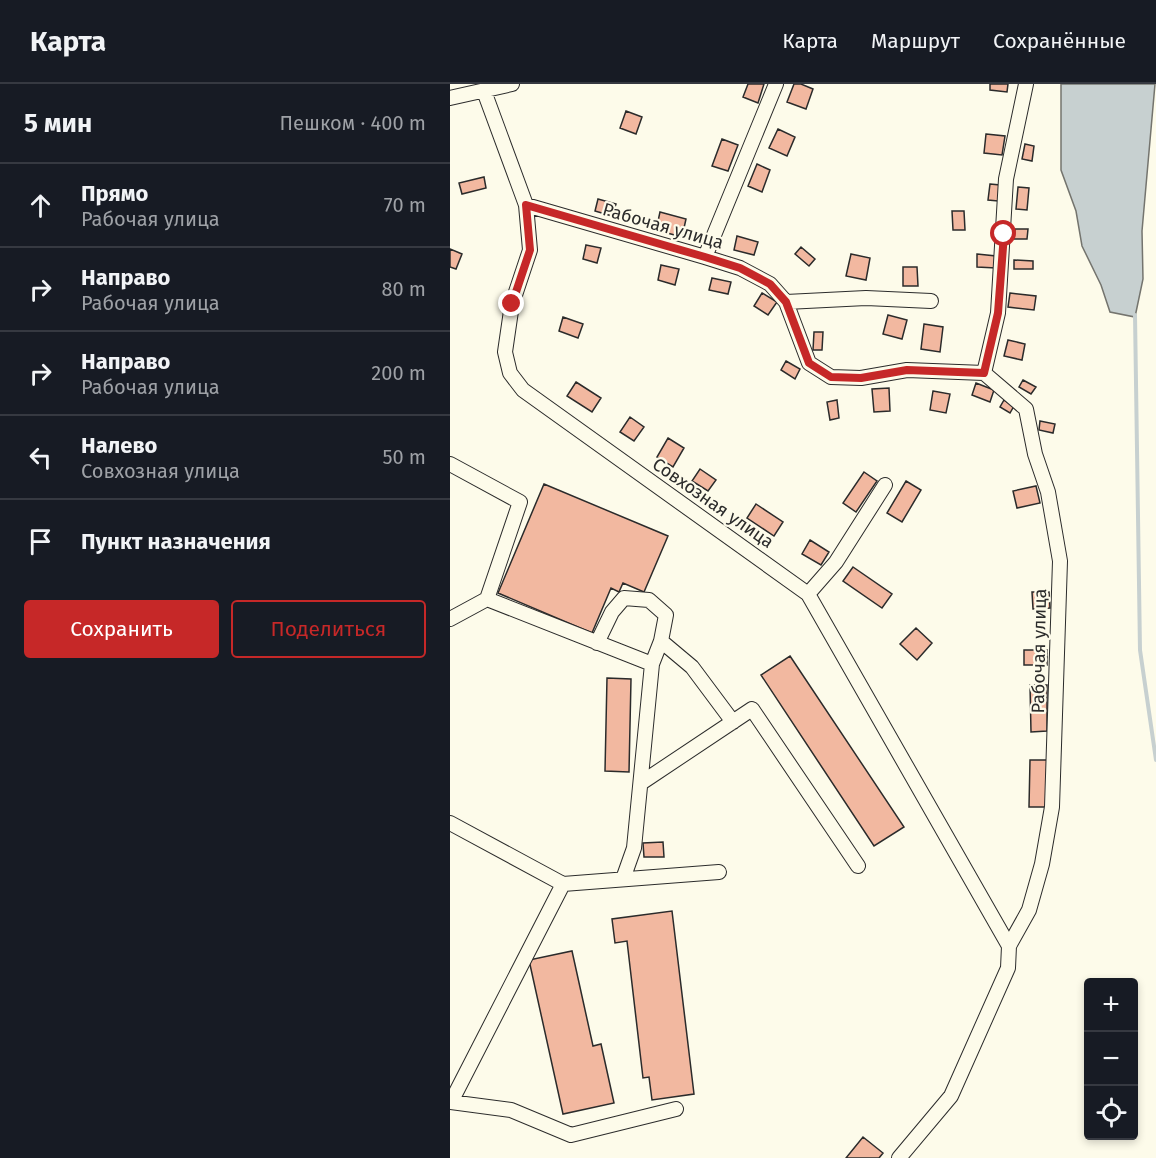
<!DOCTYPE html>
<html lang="ru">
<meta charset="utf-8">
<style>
:root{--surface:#171b24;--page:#20242c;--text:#f1f3f6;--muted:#9ea1a6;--line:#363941;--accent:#c62828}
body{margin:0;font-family:"Fira Sans",sans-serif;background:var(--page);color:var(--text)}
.controls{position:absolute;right:18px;bottom:18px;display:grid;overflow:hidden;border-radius:6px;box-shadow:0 3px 9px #0003}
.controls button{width:54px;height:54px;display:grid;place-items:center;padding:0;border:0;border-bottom:2px solid var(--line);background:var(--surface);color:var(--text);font:30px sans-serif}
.stop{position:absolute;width:18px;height:18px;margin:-14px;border:4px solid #c62828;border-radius:50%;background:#fff}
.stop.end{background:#c62828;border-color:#fff;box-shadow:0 2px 6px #0008}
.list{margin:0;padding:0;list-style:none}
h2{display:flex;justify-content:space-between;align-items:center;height:78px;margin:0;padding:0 24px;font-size:26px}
h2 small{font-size:20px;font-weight:400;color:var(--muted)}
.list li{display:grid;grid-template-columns:39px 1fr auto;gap:18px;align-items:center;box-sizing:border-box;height:84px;padding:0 24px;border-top:2px solid var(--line)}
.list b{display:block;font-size:22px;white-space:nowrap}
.list p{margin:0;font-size:20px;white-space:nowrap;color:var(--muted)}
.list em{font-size:20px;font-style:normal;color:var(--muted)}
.actions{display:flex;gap:12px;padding:18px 24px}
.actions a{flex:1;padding:14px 0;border:2px solid var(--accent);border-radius:6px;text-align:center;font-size:21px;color:var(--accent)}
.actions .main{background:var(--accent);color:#fff}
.icon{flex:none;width:33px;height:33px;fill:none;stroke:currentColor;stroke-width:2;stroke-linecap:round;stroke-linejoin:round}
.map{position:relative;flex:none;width:706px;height:1074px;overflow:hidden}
header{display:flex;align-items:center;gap:36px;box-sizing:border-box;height:84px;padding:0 30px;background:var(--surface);border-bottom:2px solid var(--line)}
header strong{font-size:28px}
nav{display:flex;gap:33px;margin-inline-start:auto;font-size:21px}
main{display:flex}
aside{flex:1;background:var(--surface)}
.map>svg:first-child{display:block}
.water{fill:#c7d0d0;stroke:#74746e;stroke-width:1.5}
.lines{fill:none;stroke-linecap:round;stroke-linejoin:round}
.stream{stroke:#c7d0d0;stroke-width:4}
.building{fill:#f2b8a0;stroke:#2b2b2b;stroke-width:1.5}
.minor-casing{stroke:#2b2b2b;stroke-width:16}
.minor{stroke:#fdfbea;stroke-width:14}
.route{stroke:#c62828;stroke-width:8}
.labels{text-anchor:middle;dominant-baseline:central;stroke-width:4.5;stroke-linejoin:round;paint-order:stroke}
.street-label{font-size:18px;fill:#2b2b2b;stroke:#fdfbea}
</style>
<header>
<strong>Карта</strong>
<nav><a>Карта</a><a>Маршрут</a><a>Сохранённые</a></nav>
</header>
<main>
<aside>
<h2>5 мин<small>Пешком · 400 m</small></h2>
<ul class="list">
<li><svg class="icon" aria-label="ahead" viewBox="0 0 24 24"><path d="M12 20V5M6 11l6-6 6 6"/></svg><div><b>Прямо</b><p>Рабочая улица</p></div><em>70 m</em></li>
<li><svg class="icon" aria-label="right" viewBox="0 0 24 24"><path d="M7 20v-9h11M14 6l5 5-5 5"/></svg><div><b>Направо</b><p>Рабочая улица</p></div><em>80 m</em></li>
<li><svg class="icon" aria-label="right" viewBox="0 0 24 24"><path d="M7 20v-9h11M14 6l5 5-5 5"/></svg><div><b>Направо</b><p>Рабочая улица</p></div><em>200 m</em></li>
<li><svg class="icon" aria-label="left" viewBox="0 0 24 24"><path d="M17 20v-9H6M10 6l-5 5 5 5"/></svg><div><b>Налево</b><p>Совхозная улица</p></div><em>50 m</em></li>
<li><svg class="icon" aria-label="arrive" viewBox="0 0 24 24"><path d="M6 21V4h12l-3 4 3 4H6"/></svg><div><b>Пункт назначения</b></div></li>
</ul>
<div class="actions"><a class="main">Сохранить</a><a>Поделиться</a></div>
</aside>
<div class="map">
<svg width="706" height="1074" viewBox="0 0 706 1074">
<rect width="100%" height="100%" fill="#fdfbea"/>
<path class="water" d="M 611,0 L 705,0 L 692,147 L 693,195 L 685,233 L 660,228 L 651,201 L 632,162 L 626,127 L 611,86 Z"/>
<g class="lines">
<path class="stream" d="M 685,231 L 690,566 L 706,676"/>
</g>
<path class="building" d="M 298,0 L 314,0 L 308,19 L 293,13 Z
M 344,0 L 351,0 L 363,5 L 356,25 L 337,18 Z
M 540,0 L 558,0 L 557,8 L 540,6 Z
M 176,27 L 192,33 L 186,50 L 170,44 Z
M 328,45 L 345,53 L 337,72 L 319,64 Z
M 536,50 L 555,52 L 552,71 L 534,69 Z
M 272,55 L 288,61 L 278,87 L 262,82 Z
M 575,60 L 584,62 L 582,77 L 572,75 Z
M 307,80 L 320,86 L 312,108 L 298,102 Z
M 34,93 L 36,104 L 12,110 L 9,99 Z
M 540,100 L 550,101 L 548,117 L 538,116 Z
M 568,103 L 579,104 L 577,126 L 566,125 Z
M 148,115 L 166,120 L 162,132 L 145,127 Z
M 502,127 L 514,127 L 515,146 L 503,146 Z
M 210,128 L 236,135 L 232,153 L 206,146 Z
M 565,145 L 578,145 L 577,155 L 564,155 Z
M 287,152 L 308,158 L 304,171 L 284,166 Z
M 136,161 L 151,164 L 147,179 L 133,175 Z
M 351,163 L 365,175 L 359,182 L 345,170 Z
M 0,165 L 12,170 L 6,185 L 0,183 Z
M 401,170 L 420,174 L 416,196 L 396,192 Z
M 527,170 L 546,172 L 546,184 L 527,183 Z
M 564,176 L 583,177 L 583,185 L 564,185 Z
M 211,181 L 229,185 L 225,201 L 208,196 Z
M 453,183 L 467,183 L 468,202 L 453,202 Z
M 262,194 L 281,198 L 278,210 L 259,206 Z
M 312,209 L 327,218 L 318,231 L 304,222 Z
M 560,209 L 586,212 L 584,226 L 558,223 Z
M 438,231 L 457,236 L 452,255 L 433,250 Z
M 113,233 L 133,240 L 128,254 L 109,247 Z
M 474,240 L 493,243 L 490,268 L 471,265 Z
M 364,248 L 373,248 L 372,266 L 363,266 Z
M 558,256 L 575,260 L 572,276 L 554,272 Z
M 336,277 L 350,285 L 345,295 L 331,286 Z
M 573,296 L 586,303 L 581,310 L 569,303 Z
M 126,298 L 151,314 L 142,328 L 117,312 Z
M 526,299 L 544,306 L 540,318 L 522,311 Z
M 439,304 L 440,327 L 424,328 L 422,305 Z
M 483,307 L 500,310 L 496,329 L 480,326 Z
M 387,316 L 389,334 L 380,336 L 377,318 Z
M 554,316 L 564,322 L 560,329 L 550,323 Z
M 180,333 L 194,343 L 184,357 L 170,348 Z
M 590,337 L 605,340 L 603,349 L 589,346 Z
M 218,354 L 234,364 L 223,383 L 207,373 Z
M 250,385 L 266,396 L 258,407 L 242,397 Z
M 414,388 L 427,397 L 406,428 L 393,419 Z
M 456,397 L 471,406 L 452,438 L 437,429 Z
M 94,400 L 218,452 L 194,508 L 173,499 L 169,508 L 161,504 L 142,549 L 48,509 Z
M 586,402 L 590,419 L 567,424 L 563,407 Z
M 306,420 L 333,438 L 324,452 L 297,434 Z
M 360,456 L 379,468 L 371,481 L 352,470 Z
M 403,483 L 442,510 L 432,524 L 393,497 Z
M 582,508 L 599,508 L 600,524 L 583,525 Z
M 466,544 L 482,559 L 467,576 L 450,560 Z
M 574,566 L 597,566 L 597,581 L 574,581 Z
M 340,572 L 454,743 L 424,762 L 311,591 Z
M 157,594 L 181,595 L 179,688 L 155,687 Z
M 580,601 L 597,601 L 597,647 L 581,648 Z
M 580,676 L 598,676 L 597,723 L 579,723 Z
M 213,758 L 214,773 L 194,773 L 193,759 Z
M 222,827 L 244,1010 L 202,1016 L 199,993 L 193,994 L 177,857 L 165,859 L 162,835 Z
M 122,867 L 143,962 L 151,960 L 164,1019 L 113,1030 L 79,876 Z
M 413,1053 L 433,1069 L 429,1074 L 396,1074 Z"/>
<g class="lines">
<g class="minor-casing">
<path id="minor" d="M 34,7 L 76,121 L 80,166 L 62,220 L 55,268 L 60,289 L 73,306 L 358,510 L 559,862
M 0,14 L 62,0
M 76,121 L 255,173 L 290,184 L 320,200 L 336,218 L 359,279 L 381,293 L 411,294 L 457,286 L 534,289
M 255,173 L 326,0
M 336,218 L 416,214 L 481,217
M 0,380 L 70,418 L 37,515 L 0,535
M 358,510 L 386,478 L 435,401
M 37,515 L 202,580 L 184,764 L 173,795
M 211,557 L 242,583 L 283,638
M 147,559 L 162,528 L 174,514 L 199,516 L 216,531 L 211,557 L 202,580
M 191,699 L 302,625 L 408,782
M 0,739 L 113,800 L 269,788
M 0,1018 L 61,1026 L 121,1051 L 226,1025
M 1,1018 L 113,800
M 449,1074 L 501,1012 L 558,884 L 559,862 L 579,826 L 592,780 L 602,723 L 610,477 L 598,408 L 585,370 L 576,325 L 534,289 L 548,229 L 556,95 L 576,0"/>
</g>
<use href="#minor" class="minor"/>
</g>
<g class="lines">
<path class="route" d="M 62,220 L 80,166 L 76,121 L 255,173 L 290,184 L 320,200 L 336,218 L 359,279 L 381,293 L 411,294 L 457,286 L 534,289 L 548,229 L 554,150"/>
</g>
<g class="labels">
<g class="street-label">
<text transform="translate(213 142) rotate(16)">Рабочая улица</text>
<text transform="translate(263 419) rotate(35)">Совхозная улица</text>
<text transform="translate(589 567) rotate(-89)">Рабочая улица</text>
</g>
</g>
</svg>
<div class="controls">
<button>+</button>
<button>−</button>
<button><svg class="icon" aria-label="locate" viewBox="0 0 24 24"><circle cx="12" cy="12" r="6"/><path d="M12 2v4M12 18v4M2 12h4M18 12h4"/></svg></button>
</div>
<div class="stop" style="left:554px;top:150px"></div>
<div class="stop end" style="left:62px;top:220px"></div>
</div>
</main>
